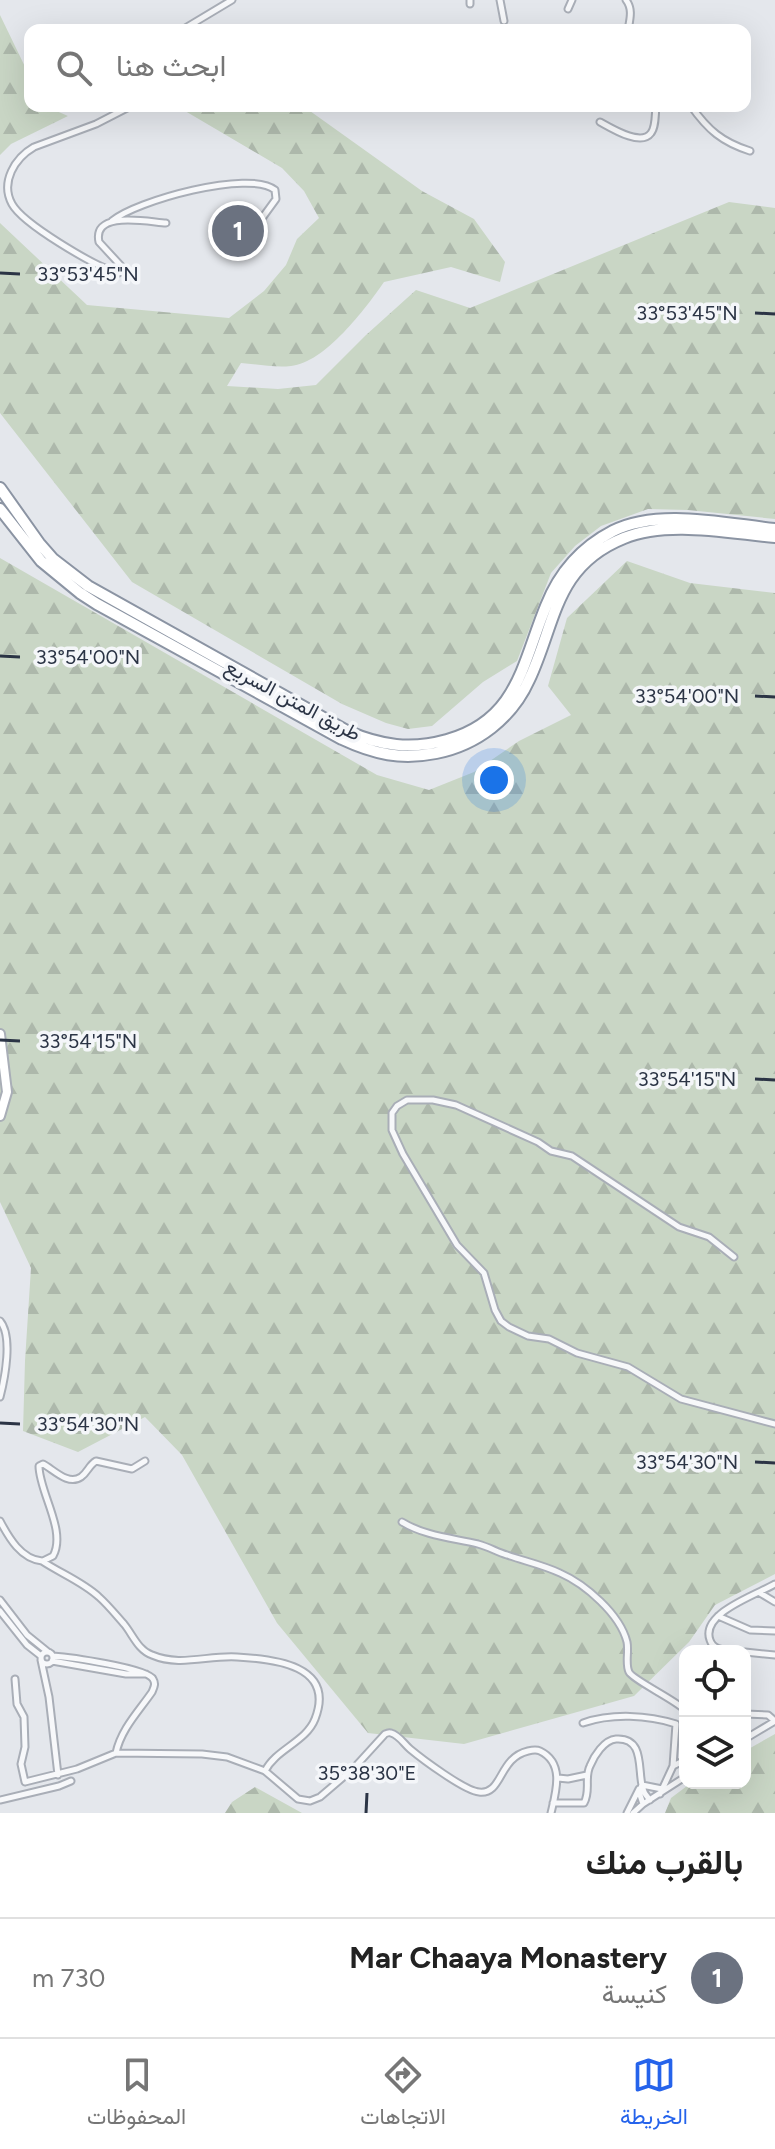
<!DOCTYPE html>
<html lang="ar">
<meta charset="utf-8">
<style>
:root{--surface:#fff;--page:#f6f6f6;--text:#222;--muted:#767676;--line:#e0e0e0;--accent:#2563eb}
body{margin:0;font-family:Figtree,Vazirmatn,sans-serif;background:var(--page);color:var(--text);direction:rtl}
.controls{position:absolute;right:24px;bottom:24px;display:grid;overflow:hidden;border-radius:16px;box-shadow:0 8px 32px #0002}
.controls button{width:72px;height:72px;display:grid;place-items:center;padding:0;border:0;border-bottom:2px solid var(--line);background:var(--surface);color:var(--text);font:40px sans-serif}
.you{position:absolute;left:494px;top:780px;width:28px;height:28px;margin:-20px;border:6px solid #fff;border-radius:50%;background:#1a73e8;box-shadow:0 0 0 12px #1a73e833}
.badge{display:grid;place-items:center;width:52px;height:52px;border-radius:50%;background:var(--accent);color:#fff;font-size:26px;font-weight:700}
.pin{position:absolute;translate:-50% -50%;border:4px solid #fff;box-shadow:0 2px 8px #0006}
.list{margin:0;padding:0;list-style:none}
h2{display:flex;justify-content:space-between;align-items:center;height:104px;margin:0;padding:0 32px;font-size:34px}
h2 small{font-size:26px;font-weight:400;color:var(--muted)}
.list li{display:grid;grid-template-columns:52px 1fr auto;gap:24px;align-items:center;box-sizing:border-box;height:120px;padding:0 32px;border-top:2px solid var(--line)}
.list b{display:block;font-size:30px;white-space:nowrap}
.list p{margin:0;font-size:26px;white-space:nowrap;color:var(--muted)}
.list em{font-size:26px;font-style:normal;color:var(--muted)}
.icon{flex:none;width:44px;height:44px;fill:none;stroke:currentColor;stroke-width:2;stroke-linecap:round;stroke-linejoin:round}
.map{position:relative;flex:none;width:775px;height:1813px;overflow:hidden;direction:ltr}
.search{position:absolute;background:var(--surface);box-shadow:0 8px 32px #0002;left:24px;right:24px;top:24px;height:88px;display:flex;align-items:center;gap:20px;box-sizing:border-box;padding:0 28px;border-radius:16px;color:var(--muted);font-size:30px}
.sheet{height:224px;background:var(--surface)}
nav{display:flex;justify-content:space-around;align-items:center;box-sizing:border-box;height:112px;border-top:2px solid var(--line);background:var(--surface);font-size:22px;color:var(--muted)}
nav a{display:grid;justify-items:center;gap:4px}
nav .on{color:var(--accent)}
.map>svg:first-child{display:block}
.forest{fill:url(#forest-firs)}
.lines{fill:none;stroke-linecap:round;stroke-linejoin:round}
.minor-casing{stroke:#a9aeb7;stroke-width:9}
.secondary-casing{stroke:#a9aeb7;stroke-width:12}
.motorway-casing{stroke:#8b94a3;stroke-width:14}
.minor{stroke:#f7f8fa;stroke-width:5}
.secondary{stroke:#fff;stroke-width:8}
.motorway{stroke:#fff;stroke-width:10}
.ticks{fill:none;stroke:#2b3445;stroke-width:3}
.labels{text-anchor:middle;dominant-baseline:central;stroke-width:7;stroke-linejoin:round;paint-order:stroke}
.street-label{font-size:20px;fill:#2b3445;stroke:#f4f6f9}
.ticks-label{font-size:20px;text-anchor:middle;fill:#2b3445;stroke:#f4f6f9;stroke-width:7;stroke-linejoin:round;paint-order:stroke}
</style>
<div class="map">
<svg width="775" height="1813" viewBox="0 0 775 1813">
<defs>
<pattern id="forest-firs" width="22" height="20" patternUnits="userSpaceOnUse" patternTransform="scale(2)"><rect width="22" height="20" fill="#c9d6c5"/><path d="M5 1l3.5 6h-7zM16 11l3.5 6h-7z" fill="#adb8ab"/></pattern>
</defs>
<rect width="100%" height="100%" fill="#e4e7ec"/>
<path class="forest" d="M 0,15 L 30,77 L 30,106 L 45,106 L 68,116 L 11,144 L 0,155 Z
M 187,106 L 303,106 L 422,191 L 474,219 L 505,262 L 500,282 L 451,267 L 384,282 C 366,308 325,363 291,366 C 275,368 257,364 241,363 L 227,386 L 278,389 L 316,385 L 366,335 L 416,290 L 470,308 L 729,202 L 775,208 L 775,519 L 688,510 L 648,509 L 601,526 L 575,546 L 551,573 L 517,661 L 483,682 L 432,726 L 408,729 L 386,723 L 342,704 L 132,582 L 0,413 L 0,223 L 87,305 L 229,318 L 264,291 L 286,265 L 297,239 L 319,218 L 304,191 L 282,168 L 180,108 Z
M 0,558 L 377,775 L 429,790 L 474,772 L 519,741 L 571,715 L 548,686 L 567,618 L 627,561 L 690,583 L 775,593 L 775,1574 L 715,1605 L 689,1642 L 634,1696 L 464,1744 L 368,1733 L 277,1623 L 182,1455 L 145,1417 L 78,1452 L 23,1431 L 25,1361 L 31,1268 L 0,1202 Z
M 775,1734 L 775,1813 L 665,1813 L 671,1798 L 691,1783 L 745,1783 L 745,1751 Z
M 255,1787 L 302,1813 L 225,1813 L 232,1802 Z"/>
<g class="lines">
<g class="minor-casing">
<path id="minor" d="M 500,0 L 504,21
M 626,0 C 633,9 630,19 628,30
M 470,4 L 470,0
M 568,9 L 572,0
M 182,30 L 232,0
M 131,106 L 96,124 L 34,147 C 15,158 0,182 12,204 C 23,224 93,265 115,272 L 119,273 L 123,268 L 99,242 C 92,210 148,222 166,223
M 691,106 C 708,130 722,142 750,151
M 600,122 C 611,128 641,147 651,133 C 656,127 655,114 656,106
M 112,221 C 135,201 250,169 275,190 L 276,199 L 252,232
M 734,1257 L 709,1237 L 679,1227 L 572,1156 L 551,1151 L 538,1142 L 456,1105 L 433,1100 L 407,1100 L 397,1106 L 392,1113 L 392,1130 L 403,1154 L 457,1245 L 484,1273 L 495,1310 L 501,1321 L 509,1327 L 528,1336 L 549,1339 L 577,1353 L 628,1367 L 681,1399 L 775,1424
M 0,1321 C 13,1336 5,1378 0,1397
M 0,1521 C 9,1538 21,1559 42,1561 C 60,1573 83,1582 99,1597 C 108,1605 116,1615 124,1624 C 133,1635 138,1650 152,1655 C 180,1667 208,1655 237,1657 C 274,1659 336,1665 315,1719 C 306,1742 276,1749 265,1771
M 402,1522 C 425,1536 453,1538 478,1544 C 489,1547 497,1552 507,1555 C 524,1561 543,1565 560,1573 C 585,1584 620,1614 627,1642 C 629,1651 625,1664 629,1672 C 633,1680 674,1699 685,1710
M 43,1561 L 53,1556 C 67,1531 39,1492 39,1466 L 43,1464 C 53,1469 68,1486 81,1477 C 88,1472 89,1465 96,1461 L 132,1469 L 145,1461
M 760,1593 L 775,1602
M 0,1600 L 27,1635 L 48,1652
M 0,1611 L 27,1645 L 41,1656
M 718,1616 L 750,1630 L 775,1631
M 732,1651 C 724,1650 713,1650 710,1640 C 700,1613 758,1594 775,1584
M41 1658a6 6 0 1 1 12 0a6 6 0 1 1-12 0Z
M 745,1652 L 775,1655
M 53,1656 C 68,1657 147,1668 153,1679 C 156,1684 154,1687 152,1692 C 139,1711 121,1729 116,1753
M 41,1660 L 49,1697 L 58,1775
M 52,1661 L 126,1674 L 146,1674
M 15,1679 L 17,1704 L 24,1717 L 25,1747 L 21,1764 L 25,1782 L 77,1769 L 116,1753 L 202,1754 L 227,1757 L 265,1771 L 298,1799 L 310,1801 L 320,1797 L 354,1768 L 385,1734 C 387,1733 389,1732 391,1733 C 399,1735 404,1744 410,1749 C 422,1759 465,1791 479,1792 C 503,1795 498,1758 528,1751 C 532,1750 536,1749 540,1751 C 565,1763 556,1792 551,1813
M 745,1714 L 768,1715 L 775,1721
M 583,1723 C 612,1713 648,1715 676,1724 L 673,1766 L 660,1794
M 745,1739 L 775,1721
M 673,1766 L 685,1760
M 558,1778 L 568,1779 L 587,1775
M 0,1800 L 59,1786 L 71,1781
M 553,1803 L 584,1803 C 591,1791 584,1778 590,1766 C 594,1756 604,1740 616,1739 C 646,1737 637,1772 643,1789 C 644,1794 647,1796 650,1800
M 643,1804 L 639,1792 L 642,1785 L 662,1789
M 627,1813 L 639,1789
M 633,1813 L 643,1804 L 685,1777"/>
</g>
<g class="secondary-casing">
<path id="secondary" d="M 0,1034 L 7,1092 L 0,1116"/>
</g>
<g class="motorway-casing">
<path id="motorway" d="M 0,488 L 39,543 L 53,559 L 88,586 L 347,731 C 381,746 411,750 447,740 C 518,720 522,664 546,606 C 559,573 582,547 613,531 C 658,508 726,524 775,529
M 0,509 L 41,561 L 80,593 L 97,604 L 342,739 C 374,754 401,760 436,753 C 477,745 512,718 529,680 C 556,623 554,566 624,538 C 667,520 729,533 775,537"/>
</g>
<use href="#minor" class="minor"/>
<use href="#secondary" class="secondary"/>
<use href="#motorway" class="motorway"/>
</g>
<path class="ticks" d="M 0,273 L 20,274M 755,313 L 775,314M 0,656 L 20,657M 755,696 L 775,697M 0,1040 L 20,1041M 755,1079 L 775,1080M 0,1423 L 20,1424M 755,1462 L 775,1463M 366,1813 L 367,1793"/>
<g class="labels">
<g class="street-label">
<text transform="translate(293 700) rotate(28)">طريق المتن السريع</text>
</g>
</g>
<g class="ticks-label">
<text x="88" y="281">33°53'45"N</text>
<text x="687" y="320">33°53'45"N</text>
<text x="88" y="664">33°54'00"N</text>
<text x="687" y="703">33°54'00"N</text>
<text x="88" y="1048">33°54'15"N</text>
<text x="687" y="1086">33°54'15"N</text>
<text x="88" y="1431">33°54'30"N</text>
<text x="687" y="1469">33°54'30"N</text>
<text x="367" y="1780">35°38'30"E</text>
</g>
</svg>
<div class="controls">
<button><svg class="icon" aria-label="locate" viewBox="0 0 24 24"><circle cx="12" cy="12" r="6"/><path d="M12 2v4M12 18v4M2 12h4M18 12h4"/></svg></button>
<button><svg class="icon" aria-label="layers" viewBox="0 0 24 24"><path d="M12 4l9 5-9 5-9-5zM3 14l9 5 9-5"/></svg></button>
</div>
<div class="you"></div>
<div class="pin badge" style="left:238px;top:231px;background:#6b7280">1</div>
<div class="search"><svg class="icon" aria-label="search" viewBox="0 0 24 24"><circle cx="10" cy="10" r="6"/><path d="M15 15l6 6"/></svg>ابحث هنا</div>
</div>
<section class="sheet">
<h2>بالقرب منك<small></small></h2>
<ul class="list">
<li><span class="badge" style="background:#6b7280">1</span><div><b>Mar Chaaya Monastery</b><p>كنيسة</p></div><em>730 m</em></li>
</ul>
</section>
<nav>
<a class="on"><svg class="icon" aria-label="map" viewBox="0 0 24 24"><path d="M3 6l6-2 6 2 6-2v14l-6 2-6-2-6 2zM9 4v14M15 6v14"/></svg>الخريطة</a>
<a><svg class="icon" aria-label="directions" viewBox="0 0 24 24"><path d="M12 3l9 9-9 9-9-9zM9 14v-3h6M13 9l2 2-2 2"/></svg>الاتجاهات</a>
<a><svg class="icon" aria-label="saved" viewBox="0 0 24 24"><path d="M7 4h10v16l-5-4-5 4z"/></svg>المحفوظات</a>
</nav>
